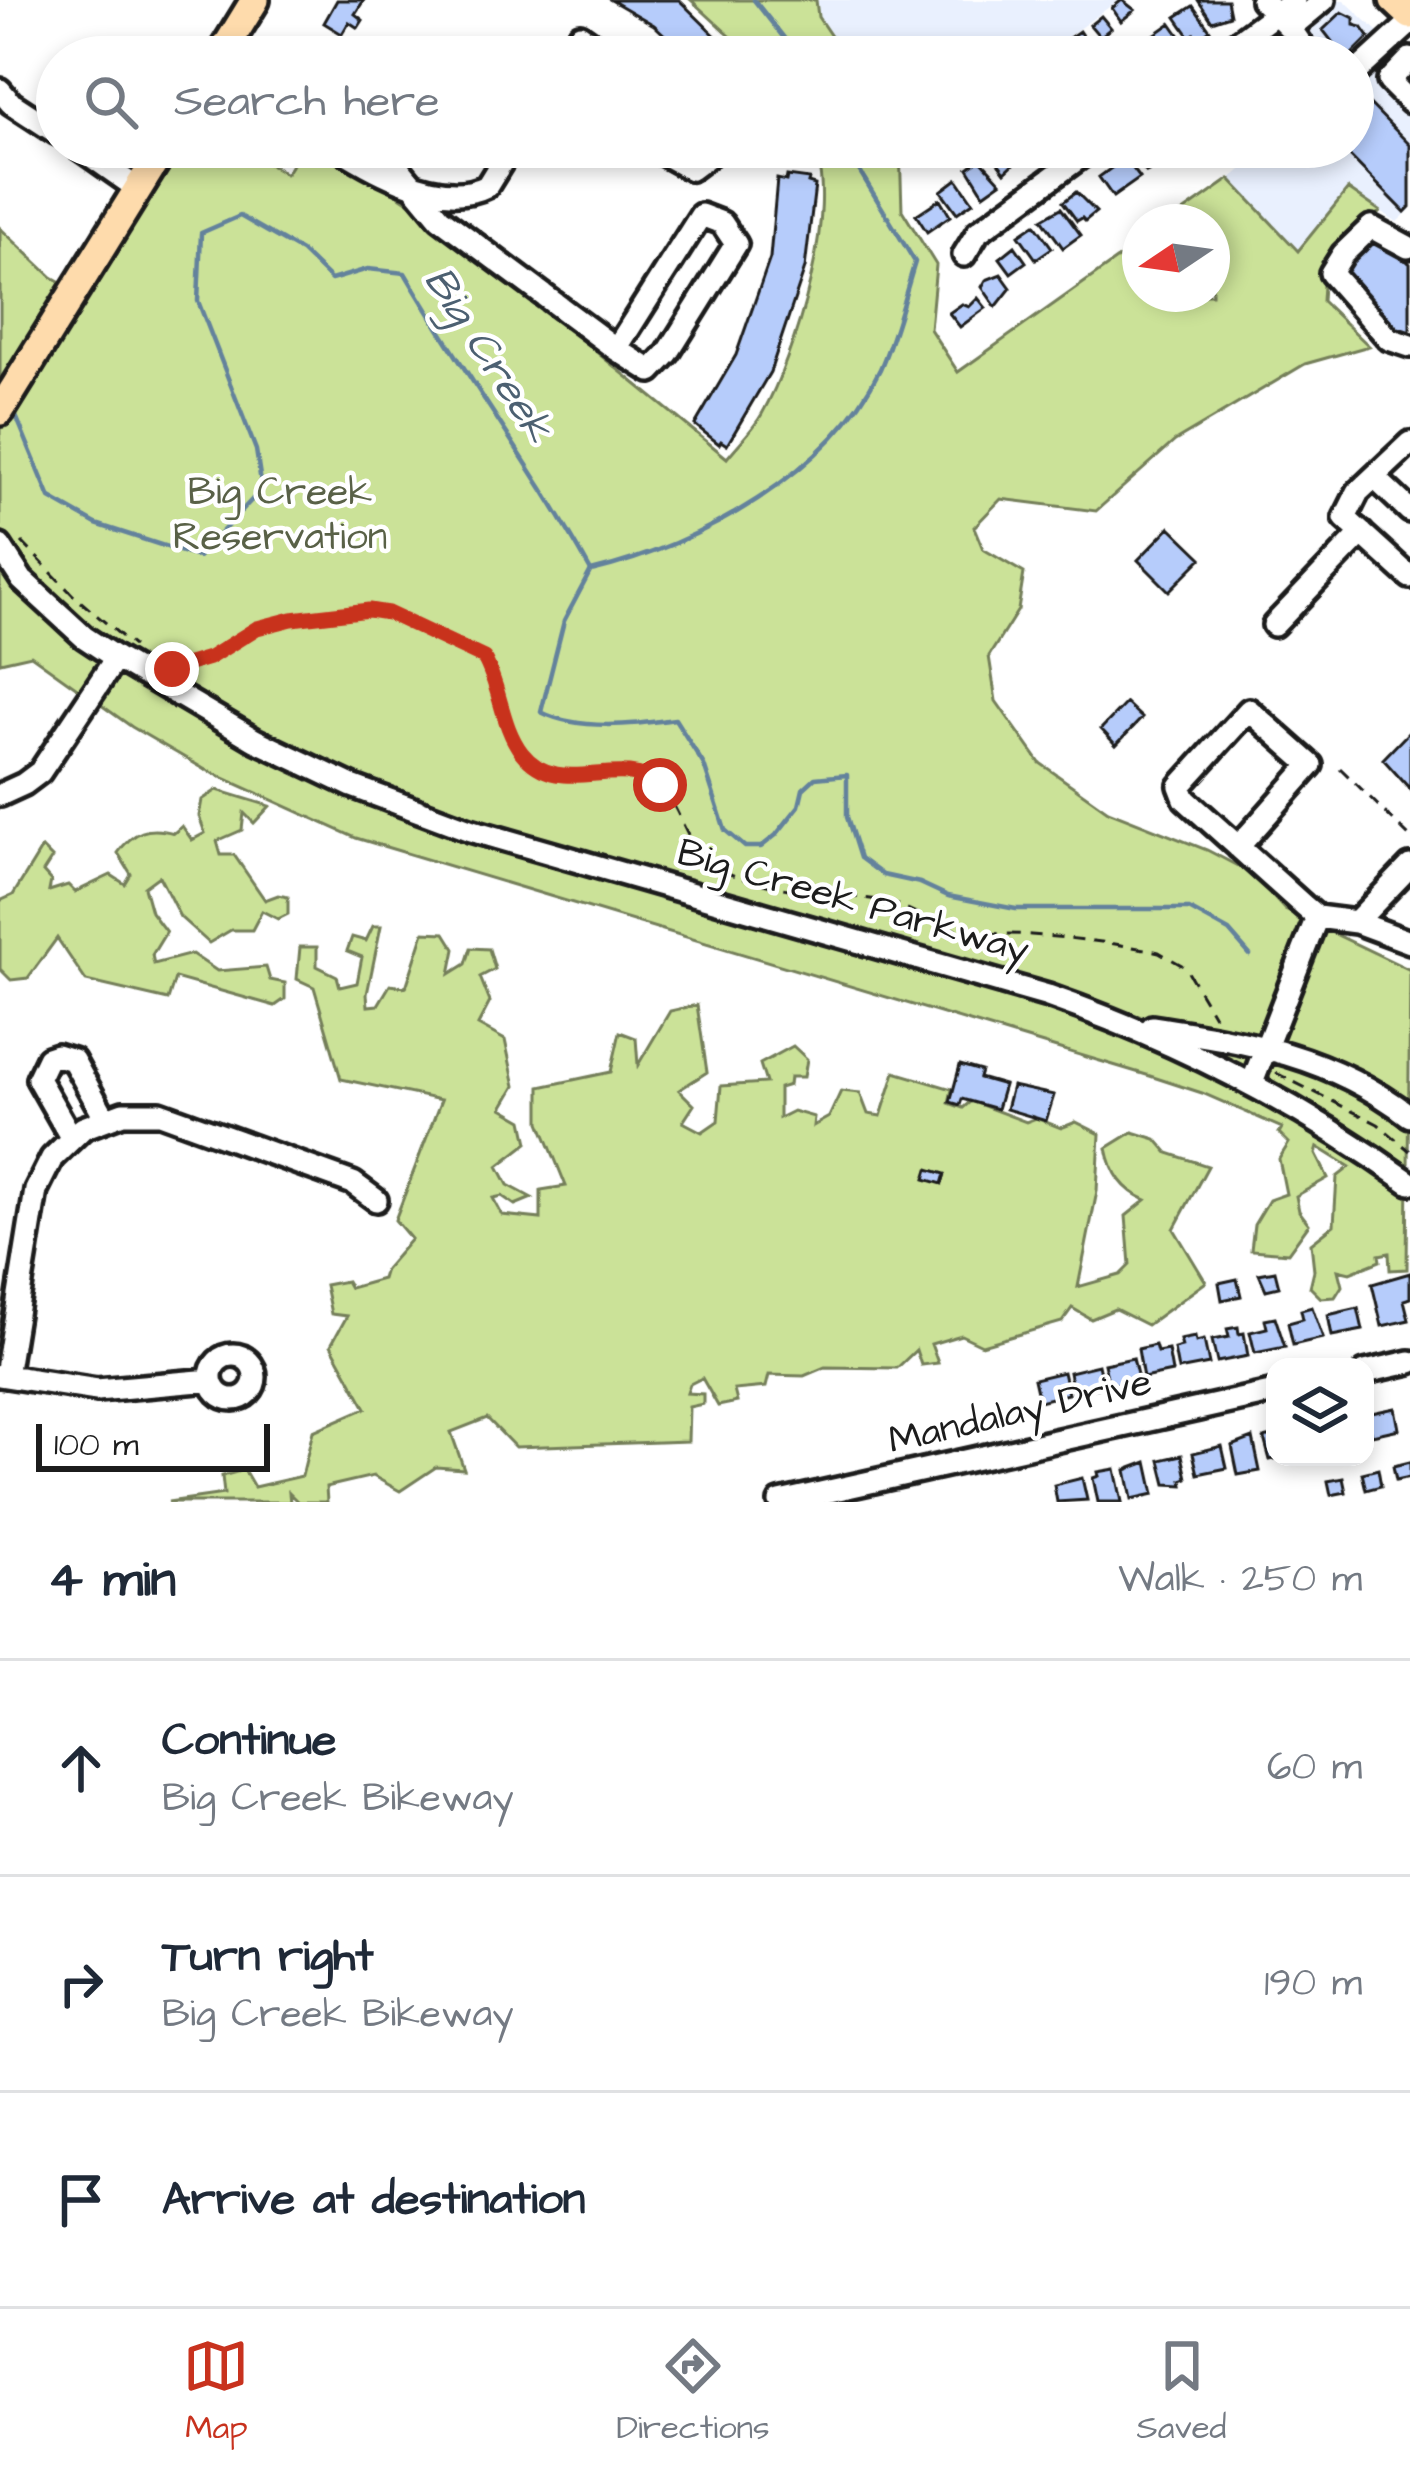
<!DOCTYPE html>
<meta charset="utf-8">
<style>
:root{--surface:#fff;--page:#f6f6f7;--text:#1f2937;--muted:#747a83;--line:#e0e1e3;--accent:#c8321e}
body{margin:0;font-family:"Architects Daughter",sans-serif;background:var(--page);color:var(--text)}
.controls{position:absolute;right:36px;bottom:36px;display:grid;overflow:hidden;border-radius:24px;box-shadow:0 6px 18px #0003}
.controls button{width:108px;height:108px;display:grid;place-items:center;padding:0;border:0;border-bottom:3px solid var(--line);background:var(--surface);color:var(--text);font:60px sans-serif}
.compass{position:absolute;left:1122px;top:204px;width:108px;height:108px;border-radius:50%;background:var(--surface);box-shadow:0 6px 18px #0003;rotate:257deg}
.scale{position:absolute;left:36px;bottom:30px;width:234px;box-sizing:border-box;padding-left:12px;border:6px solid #1c1c1c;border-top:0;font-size:33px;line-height:42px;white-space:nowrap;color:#1c1c1c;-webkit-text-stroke:9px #fff;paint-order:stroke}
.stop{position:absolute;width:36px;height:36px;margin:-27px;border:9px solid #c8321e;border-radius:50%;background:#fff}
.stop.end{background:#c8321e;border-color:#fff;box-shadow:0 3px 12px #0008}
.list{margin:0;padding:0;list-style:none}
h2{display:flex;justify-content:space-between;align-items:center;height:156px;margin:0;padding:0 48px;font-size:51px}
h2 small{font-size:39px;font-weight:400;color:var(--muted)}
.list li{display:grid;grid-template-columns:78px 1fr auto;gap:36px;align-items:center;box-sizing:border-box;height:216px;padding:0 48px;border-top:3px solid var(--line)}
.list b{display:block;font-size:45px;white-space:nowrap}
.list p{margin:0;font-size:39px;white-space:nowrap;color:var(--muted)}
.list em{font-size:39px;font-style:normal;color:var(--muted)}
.icon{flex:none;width:66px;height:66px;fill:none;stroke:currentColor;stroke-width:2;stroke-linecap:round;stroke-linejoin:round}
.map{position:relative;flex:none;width:1410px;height:1502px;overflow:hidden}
.search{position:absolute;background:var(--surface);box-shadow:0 6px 18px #0003;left:36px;right:36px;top:36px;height:132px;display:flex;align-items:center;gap:30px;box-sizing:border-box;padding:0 42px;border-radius:66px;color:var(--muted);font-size:45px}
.sheet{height:804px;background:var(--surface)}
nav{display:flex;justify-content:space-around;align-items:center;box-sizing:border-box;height:168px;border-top:3px solid var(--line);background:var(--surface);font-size:33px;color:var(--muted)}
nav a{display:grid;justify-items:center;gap:6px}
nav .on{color:var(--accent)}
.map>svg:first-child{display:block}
.built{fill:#e9f0fe}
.green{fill:#cbe298;stroke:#747f5a;stroke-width:3}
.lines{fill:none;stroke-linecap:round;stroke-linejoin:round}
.stream{stroke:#64829c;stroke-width:4.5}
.building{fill:#b6ccfb;stroke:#1c1c1c;stroke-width:3}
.minor-casing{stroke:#1c1c1c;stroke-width:30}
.major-casing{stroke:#1c1c1c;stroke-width:36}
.path{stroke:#1c1c1c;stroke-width:3;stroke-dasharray:12 9;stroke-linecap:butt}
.minor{stroke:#fff;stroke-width:21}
.major{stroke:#fedbac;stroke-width:27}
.route{stroke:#c8321e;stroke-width:15}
.labels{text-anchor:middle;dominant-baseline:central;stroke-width:9;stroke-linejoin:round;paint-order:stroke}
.park-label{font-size:39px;fill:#596147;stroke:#fff}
.street-label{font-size:39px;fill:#1c1c1c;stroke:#fff}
.water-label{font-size:42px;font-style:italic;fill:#4c6071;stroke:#fff}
</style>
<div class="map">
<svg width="1410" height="1502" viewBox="0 0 1410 1502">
<rect width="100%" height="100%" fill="#fff"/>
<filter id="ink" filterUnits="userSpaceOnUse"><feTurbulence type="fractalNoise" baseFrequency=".00833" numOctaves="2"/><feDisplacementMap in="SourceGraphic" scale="24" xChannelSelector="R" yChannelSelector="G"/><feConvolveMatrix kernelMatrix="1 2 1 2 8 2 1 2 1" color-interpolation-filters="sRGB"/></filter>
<g filter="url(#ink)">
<path class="built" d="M 816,0 L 1119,0 L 1039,57 L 845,57 L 818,17 Z
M 1316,0 L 1344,0 L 1410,62 L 1410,210 L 1397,222 L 1348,189 L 1298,252 L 1230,179 L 1269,147 L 1353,147 L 1353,57 L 1287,57 L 1270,33 Z"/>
<path class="green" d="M 691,0 L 816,0 L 818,17 L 845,57 L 753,57 Z
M 167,147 L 184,157 L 191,147 L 241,147 L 286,174 L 303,147 L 326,147 L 428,215 L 727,458 C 738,444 753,430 762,414 C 794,358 841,207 813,147 L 900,147 L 902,210 L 936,265 L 930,329 L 958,372 L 1140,243 L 1140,294 L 1212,294 L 1212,222 L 1169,222 L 1230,179 L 1298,251 L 1348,189 L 1380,211 L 1324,269 L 1322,301 L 1369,346 L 1305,364 L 1175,441 L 1096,511 L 1001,499 L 974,527 L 983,549 L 1024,573 L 1018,610 L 989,656 L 996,701 L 1040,763 L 1108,811 L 1207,850 L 1251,873 L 1285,910 L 1410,970 L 1407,1269 L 1390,1270 L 1389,1253 L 1379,1255 L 1380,1261 L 1350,1273 L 1338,1270 L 1342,1286 L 1335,1297 L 1321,1298 L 1310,1287 L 1314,1270 L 1311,1243 L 1334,1225 L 1337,1177 L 1350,1167 L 1318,1147 L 1316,1154 L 1328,1178 L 1296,1196 L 1299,1211 L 1309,1224 L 1288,1253 L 1251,1250 L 1254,1225 L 1269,1200 L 1286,1194 L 1279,1159 L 1289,1143 L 1279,1133 L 1282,1128 L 1202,1093 L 1150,1076 L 356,838 L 204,769 L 132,727 L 31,655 L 0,662 L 0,228 L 52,277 L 77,291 Z
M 217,790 L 270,806 L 254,823 L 244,813 L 242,830 L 217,841 L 221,855 L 234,855 L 265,900 L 278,895 L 288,897 L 288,914 L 278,919 L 262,911 L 252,930 L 231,930 L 209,943 L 180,917 L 159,876 L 144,887 L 151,912 L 166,932 L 152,955 L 154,964 L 192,954 L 217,971 L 266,967 L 270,980 L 285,983 L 285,999 L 275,1006 L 175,978 L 168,1000 L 86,981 L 57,938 L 28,978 L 11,980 L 0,969 L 0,901 L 13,895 L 42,848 L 52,858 L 43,872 L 51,881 L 49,891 L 68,885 L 75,892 L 111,875 L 125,884 L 131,874 L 118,853 C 133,831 148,826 174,833 L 182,826 L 192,840 L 205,833 L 199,816 L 202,800 Z
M 373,926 L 381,926 L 367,994 L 368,1006 L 378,1005 L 390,985 L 406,987 L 424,932 L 445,933 L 455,949 L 450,974 L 466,964 L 471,948 L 489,949 L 495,969 L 480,977 L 490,1002 L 478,1025 L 505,1040 L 515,1086 L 502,1108 L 523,1120 L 528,1143 L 498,1166 L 508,1185 L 532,1198 L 515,1205 L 502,1196 L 493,1198 L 502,1215 L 541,1219 L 541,1190 L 566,1186 L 540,1122 L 540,1087 L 611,1072 L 620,1032 L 636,1038 L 638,1065 L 670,1011 L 697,1005 L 707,1072 L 679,1090 L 694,1105 L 683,1122 L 702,1132 L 718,1121 L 721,1086 L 766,1083 L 760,1064 L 793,1046 L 807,1059 L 804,1077 L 790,1077 L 789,1085 L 779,1088 L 779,1118 L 793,1111 L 814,1117 L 813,1126 L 829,1117 L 841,1091 L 860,1093 L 868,1114 L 881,1116 L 895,1072 L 952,1089 L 949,1103 L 963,1108 L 971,1101 L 1026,1122 L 1036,1118 L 1061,1128 L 1076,1122 L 1100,1134 L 1097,1191 L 1078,1287 L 1120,1275 L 1130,1265 L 1126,1216 L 1146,1200 C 1123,1190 1112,1174 1107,1148 L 1133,1132 L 1156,1139 L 1168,1153 L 1208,1166 L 1174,1229 L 1206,1282 L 1147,1325 L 1115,1309 L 1091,1319 L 1072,1308 L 1062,1322 L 982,1345 L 961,1335 L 931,1344 L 938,1363 L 921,1365 L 916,1350 L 897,1368 L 825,1367 L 804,1376 L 769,1375 L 766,1387 L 734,1390 L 737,1402 L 718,1406 L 702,1378 L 690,1384 L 687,1393 L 703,1394 L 703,1404 L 689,1407 L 688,1441 L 515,1447 L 487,1418 L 451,1432 L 464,1469 L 436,1467 L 400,1491 L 373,1476 L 326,1487 L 327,1502 L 298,1502 L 289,1493 L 290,1502 L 168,1502 L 224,1494 L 222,1476 L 244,1470 L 254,1487 L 302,1476 L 313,1431 L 366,1408 L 331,1345 L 347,1316 L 331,1314 L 325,1285 L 346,1281 L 350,1288 L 382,1279 L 385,1269 L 411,1239 L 395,1220 L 441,1100 L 341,1079 L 314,987 L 297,979 L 300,947 L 317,947 L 317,966 L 337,976 L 340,987 L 357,983 L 362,957 L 347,951 L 352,937 L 366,941 Z"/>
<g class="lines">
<path class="stream" d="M 754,0 L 799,57
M 14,411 L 50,498 L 96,524 L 198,557 L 262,489 L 256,450 L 198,301 L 201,233 L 240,216 L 301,251 L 331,280 L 368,269 L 405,273 C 464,374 534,468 591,571 C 698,546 831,472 880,369 C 895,336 904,297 915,262 L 845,147
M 590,572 L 564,621 L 541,712 C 579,731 634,725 675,719 L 704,765 L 725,830 L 745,847 L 761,847 L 776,835 L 799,806 L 803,789 L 815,778 L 847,775 L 847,817 L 860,858 L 883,875 L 920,883 L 948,896 L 1016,909 L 1189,909 L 1229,931 L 1250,955"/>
</g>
<path class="building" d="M 337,0 L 364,0 L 355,14 L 363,20 L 358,28 L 349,22 L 342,34 L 324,23 Z
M 611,0 L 679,0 L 737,57 L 688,57 L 654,25 Z
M 1122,0 L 1135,10 L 1121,21 L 1112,8 Z
M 1198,0 L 1227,0 L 1230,15 L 1212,21 Z
M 1193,6 L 1210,30 L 1198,39 L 1194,34 L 1190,37 L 1176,17 Z
M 1342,12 L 1354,18 L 1354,25 L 1362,27 L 1369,37 L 1349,57 L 1344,57 L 1323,30 Z
M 1101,16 L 1111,28 L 1100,37 L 1090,25 Z
M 1171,23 L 1187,46 L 1172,57 L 1154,35 Z
M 1079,31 L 1089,46 L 1077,55 L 1066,40 Z
M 1148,41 L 1159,57 L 1135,57 L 1131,53 Z
M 328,45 L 347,57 L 321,57 Z
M 1361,95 L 1410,145 L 1410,207 L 1405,212 L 1341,147 L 1353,147 L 1353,103 Z
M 763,147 L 804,147 L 784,161 L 782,156 L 772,162 Z
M 941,147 L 943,154 L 934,161 L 925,149 Z
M 986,147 L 1018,147 L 1023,155 L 1005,172 Z
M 1023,147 L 1048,147 L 1049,148 L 1032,159 Z
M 1132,147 L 1155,147 L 1163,159 L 1159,162 L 1161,165 L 1146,172 L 1129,149 Z
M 1125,158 L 1140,178 L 1113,197 L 1099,177 Z
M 980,159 L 1001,182 L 984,194 L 968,168 Z
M 787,176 L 809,179 L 808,183 L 815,185 L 805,268 L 770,372 L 727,445 L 721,441 L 719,444 L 695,425 L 736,355 L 770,258 L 777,179 L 786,181 Z
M 957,179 L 973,202 L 957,213 L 941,191 Z
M 1076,192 L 1096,212 L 1085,221 L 1082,218 L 1077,221 L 1063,202 Z
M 940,199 L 950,216 L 927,232 L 916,215 Z
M 1061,208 L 1081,235 L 1063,248 L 1042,219 Z
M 1035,224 L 1052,248 L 1036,259 L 1019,235 Z
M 1376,231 L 1410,264 L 1410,340 L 1338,270 Z
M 1015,246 L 1026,262 L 1011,273 L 1000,258 Z
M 1001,274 L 1011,288 L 996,307 L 982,287 L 986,280 Z
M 978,298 L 986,308 L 960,327 L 949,313 L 962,304 L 969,307 Z
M 1170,527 L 1202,558 L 1169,591 L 1138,560 Z
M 1126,703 L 1142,718 L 1116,745 L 1101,729 Z
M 1410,731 L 1410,789 L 1383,759 Z
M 960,1065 L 981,1071 L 979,1078 L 1004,1085 L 997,1109 L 962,1099 L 960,1105 L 950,1102 Z
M 1012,1086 L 1054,1095 L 1046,1121 L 1006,1109 Z
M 928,1169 L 945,1174 L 942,1184 L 925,1179 Z
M 1275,1271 L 1279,1287 L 1266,1290 L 1259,1274 Z
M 1410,1273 L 1410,1298 L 1404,1300 L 1409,1320 L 1382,1326 L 1372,1284 Z
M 1237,1279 L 1241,1296 L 1222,1300 L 1219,1283 Z
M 1312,1307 L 1323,1338 L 1293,1345 L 1288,1323 L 1303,1319 L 1301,1310 Z
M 1358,1308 L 1363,1330 L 1332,1336 L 1328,1315 Z
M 1275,1317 L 1285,1347 L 1255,1353 L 1250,1332 L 1267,1328 L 1265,1319 Z
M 1238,1327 L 1239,1334 L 1244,1333 L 1248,1356 L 1217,1362 L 1212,1340 L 1229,1337 L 1227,1329 Z
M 1195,1337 L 1196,1342 L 1204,1340 L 1209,1364 L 1178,1370 L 1174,1349 L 1182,1347 L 1180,1340 Z
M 1155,1345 L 1157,1352 L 1168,1350 L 1172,1372 L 1143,1378 L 1138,1349 Z
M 1133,1358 L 1138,1379 L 1109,1386 L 1104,1364 Z
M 1098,1365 L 1103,1387 L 1073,1393 L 1069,1372 Z
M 1063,1372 L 1068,1394 L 1039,1401 L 1034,1379 Z
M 1395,1408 L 1399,1429 L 1372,1435 L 1367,1414 Z
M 1275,1435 L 1275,1457 L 1283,1457 L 1270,1460 L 1264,1438 Z
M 1253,1438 L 1260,1471 L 1238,1475 L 1232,1446 Z
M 1222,1446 L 1227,1468 L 1198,1474 L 1193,1453 Z
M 1182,1455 L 1187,1478 L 1182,1480 L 1183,1485 L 1166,1484 L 1160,1460 Z
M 1147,1462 L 1154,1494 L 1132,1499 L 1126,1470 Z
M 1410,1462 L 1410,1477 L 1396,1480 L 1393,1466 Z
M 1115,1469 L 1122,1502 L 1098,1502 L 1093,1478 L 1099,1476 L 1098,1472 Z
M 1378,1469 L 1381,1486 L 1366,1490 L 1362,1473 Z
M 1082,1478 L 1087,1500 L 1057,1502 L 1054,1485 Z
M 1343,1478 L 1346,1492 L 1331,1495 L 1328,1481 Z"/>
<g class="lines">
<g class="minor-casing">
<path id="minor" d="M 1262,0 L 1290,28 L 1310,57
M 1290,28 L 1324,0
M 567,57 L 580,35 L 611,57
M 1217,57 L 1294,0
M 1410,59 L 1389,81 L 1410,102
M 1353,75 L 1410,23
M 0,90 L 11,103 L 57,133
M 78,147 L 138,189
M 337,147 C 375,171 442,209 487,186 L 511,147
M 371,147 L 392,160 L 440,218 L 616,349 L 651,371 L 668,353 L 736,244 L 722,223 L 701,215 L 616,349
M 651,147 L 691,169 L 707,157 L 709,147
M 1408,247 L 1371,227 L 1343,254 L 1331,273 L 1389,339 L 1410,346
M 964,255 L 978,232 L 1094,147
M 1410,443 L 1358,492 L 1345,518 L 1410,577
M 1374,477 L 1410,511
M 0,546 L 22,580 L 84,637 L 116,658 L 255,740 L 352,786 L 470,830 L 1048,996 C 1178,1041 1298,1103 1410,1183
M 1274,625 L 1362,533
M 0,795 L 24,784 L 40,772 L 116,658
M 1238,847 L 1311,765 L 1249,710 L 1180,786 L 1185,799 L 1304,906 L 1317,917
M 1356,922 L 1410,866
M 1152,1027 C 1249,1042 1330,1055 1410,1116
M 1252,1083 L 1317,917 L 1356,922 L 1410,942
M 71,1137 L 38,1079 L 48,1058 L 57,1055 L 73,1060 L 105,1118
M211 1377a22 22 0 1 1 44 0a22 22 0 1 1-44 0Z
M 1365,1372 L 1410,1362
M 0,1375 L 97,1390 L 211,1380
M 6,1376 L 36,1190 L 52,1158 L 83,1128 L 123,1113 L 160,1113 L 353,1183 L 376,1200
M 780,1502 L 1275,1392"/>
</g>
<g class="major-casing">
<path id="major" d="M 1394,0 L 1410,15
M 220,57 L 255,0
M 0,411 L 164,147"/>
</g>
<path class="path" d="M 22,542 L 73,595 L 133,646
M 172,668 L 209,658 L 257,629 L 292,618 L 369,610 L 389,613 L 484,658 C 495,677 499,699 506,720 C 529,792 578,775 637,772 C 686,788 677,853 725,872 C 773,892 828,893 879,900 C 905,904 924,920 948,927 C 974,935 1004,933 1031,935 C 1074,938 1117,943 1159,952 L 1185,967 L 1214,1016
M 1340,768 L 1410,837
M 1276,1073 L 1378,1124 L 1410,1151"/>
<use href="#minor" class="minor"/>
<use href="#major" class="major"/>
</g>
</g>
<g class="lines" filter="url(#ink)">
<path class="route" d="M 172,669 L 209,658 L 257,628 L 292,619 L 369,610 L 388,613 L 484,658 C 501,688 501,726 522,753 C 560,801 618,752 660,785"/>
</g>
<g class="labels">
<g class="park-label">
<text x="280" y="493">Big Creek<tspan x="280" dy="45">Reservation</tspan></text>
</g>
<g class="street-label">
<text transform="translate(853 902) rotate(16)">Big Creek Parkway</text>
<text transform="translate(1020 1412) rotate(-13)">Mandalay Drive</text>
</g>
<g class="water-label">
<text transform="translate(488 355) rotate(57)">Big Creek</text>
</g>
</g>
</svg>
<div class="controls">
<button><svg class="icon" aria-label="layers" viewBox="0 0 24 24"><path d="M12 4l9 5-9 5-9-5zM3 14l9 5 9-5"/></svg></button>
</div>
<svg class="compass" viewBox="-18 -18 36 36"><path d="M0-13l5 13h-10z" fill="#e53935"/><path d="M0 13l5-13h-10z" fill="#747a83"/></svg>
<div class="scale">100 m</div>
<div class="stop" style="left:660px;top:785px"></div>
<div class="stop end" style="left:172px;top:669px"></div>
<div class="search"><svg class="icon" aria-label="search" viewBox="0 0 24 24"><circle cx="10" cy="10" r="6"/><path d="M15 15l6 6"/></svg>Search here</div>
</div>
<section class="sheet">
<h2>4 min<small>Walk · 250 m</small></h2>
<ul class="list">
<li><svg class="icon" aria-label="ahead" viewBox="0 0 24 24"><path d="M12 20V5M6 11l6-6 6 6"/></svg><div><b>Continue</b><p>Big Creek Bikeway</p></div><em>60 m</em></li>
<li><svg class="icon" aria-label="right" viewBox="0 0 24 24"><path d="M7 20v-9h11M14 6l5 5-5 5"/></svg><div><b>Turn right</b><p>Big Creek Bikeway</p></div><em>190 m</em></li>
<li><svg class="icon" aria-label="arrive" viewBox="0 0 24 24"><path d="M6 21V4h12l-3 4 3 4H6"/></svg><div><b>Arrive at destination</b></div></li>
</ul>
</section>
<nav>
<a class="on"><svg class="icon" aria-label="map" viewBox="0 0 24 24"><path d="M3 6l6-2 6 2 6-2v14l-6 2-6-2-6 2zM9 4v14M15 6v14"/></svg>Map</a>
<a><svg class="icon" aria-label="directions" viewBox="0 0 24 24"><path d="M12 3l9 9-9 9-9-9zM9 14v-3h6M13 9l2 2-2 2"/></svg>Directions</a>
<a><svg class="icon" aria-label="saved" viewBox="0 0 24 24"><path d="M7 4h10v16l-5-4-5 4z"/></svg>Saved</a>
</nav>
